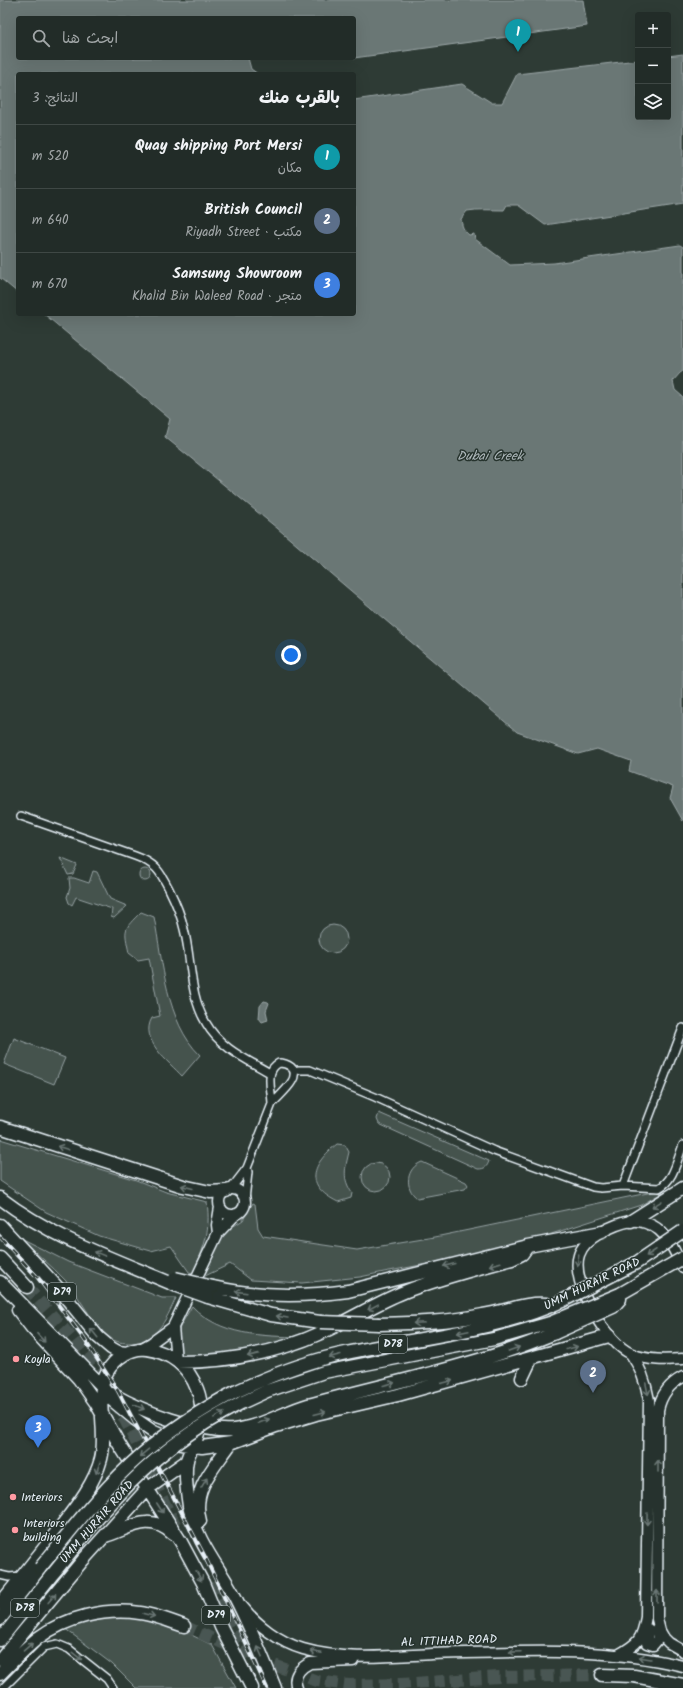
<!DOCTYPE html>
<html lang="ar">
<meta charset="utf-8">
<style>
:root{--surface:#222c28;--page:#2e3834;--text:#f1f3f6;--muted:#a2a7a8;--line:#3f4845;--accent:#db2777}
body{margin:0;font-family:Kalam,"Playpen Sans Arabic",sans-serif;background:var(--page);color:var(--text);direction:rtl}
.controls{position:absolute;right:12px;top:12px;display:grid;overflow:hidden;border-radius:4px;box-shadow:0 4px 16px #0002}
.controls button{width:36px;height:36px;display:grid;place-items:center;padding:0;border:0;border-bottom:1px solid var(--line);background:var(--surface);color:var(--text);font:20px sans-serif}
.you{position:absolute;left:291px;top:655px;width:14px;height:14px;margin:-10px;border:3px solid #fff;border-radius:50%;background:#1a73e8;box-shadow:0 0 0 6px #1a73e833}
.badge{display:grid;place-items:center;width:26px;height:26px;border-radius:50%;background:var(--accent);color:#fff;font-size:13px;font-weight:700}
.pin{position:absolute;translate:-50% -33px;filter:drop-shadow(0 1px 2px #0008)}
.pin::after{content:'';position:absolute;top:21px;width:14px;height:12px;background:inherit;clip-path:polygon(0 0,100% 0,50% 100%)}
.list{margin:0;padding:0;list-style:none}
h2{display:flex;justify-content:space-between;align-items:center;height:52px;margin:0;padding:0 16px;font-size:17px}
h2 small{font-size:13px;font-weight:400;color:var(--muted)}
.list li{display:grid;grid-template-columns:26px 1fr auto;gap:12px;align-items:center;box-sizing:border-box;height:64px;padding:0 16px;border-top:1px solid var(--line)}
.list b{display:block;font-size:15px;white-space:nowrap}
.list p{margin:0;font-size:13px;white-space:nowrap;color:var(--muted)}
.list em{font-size:13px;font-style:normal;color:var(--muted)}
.icon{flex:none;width:22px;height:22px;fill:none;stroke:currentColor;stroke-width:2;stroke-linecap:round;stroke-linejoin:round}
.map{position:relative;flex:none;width:683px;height:1688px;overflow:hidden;direction:ltr}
.search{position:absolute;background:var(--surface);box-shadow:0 4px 16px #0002;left:16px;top:16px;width:340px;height:44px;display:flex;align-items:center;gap:10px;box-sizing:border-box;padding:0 14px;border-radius:4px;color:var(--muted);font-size:15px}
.panel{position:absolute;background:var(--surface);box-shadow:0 4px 16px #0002;left:16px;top:72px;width:340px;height:244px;border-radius:4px;direction:rtl}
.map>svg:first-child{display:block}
.green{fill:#45524e;stroke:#96a2a3}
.water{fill:#6b7775;stroke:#9da8a9}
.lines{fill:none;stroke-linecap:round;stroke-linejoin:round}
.primary-tunnel{stroke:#4a5652;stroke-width:12;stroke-dasharray:12 6;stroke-linecap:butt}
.street-casing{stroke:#e8f1f8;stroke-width:10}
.secondary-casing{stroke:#e8f1f8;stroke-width:13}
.primary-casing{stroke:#e8f1f8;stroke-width:15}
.street{stroke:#26332d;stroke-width:7}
.secondary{stroke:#26332d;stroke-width:10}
.primary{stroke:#26332d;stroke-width:12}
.rail-casing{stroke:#e8f1f8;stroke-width:4}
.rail{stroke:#26332d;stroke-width:2.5;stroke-dasharray:8;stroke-linecap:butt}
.primary-bridge-casing{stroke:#e8f1f8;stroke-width:15;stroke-linecap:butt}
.primary-bridge{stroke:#26332d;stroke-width:12}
.oneway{stroke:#6a7674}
.poi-dot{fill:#ff9aa2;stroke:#26332d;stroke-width:1.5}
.labels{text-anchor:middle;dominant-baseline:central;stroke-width:3;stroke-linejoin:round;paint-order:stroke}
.shield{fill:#26332d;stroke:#aeb8bb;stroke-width:1}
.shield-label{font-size:11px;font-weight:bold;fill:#e8f1f8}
.street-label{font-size:12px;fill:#e8f1f8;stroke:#26332d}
.poi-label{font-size:12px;fill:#e8f1f8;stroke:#26332d;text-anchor:start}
.water-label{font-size:13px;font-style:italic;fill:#b0babd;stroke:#26332d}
</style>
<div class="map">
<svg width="683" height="1688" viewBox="0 0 683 1688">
<rect width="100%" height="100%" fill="#2e3b35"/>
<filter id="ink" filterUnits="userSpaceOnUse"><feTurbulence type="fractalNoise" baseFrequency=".025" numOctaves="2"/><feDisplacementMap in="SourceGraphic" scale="8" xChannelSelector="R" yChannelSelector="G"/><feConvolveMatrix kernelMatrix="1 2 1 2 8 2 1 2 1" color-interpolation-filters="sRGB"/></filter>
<g filter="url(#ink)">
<path class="green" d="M 60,858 L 77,865 L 73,874 L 68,875 Z
M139 875a6 6 0 1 1 12 0a6 6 0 1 1-12 0Z
M 93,871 L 97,872 L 110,899 L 127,906 L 114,918 L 111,917 L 112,909 L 76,897 L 72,905 L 69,903 L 67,897 L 70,888 L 69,878 L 74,878 L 89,883 Z
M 141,912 L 154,917 C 163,962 166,1022 200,1055 L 182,1076 C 169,1062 139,1040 152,1018 L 160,1016 L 149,958 L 138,960 L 129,953 C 124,928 123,930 141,912 Z
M319 939a14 14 0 1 1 28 0a14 14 0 1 1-28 0Z
M 14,1038 L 65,1058 L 54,1084 L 4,1064 Z
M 379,1113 L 489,1161 C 487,1167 485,1169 478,1169 L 379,1124 L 377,1119 Z
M 0,1139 L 136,1180 L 166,1192 L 207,1202 C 211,1232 204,1247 193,1273 L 189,1272 L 171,1246 L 151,1251 L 99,1236 L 46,1212 L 0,1181 Z
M 337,1144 L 345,1145 L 349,1152 C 345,1169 342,1178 352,1193 L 351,1198 L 338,1202 C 303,1185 312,1164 337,1144 Z
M 422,1162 L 466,1182 L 468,1185 L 465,1189 L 417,1198 C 404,1188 406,1168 422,1162 Z
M362 1177a14 14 0 1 1 28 0a14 14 0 1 1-28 0Z
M 662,1190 L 662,1193 L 641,1205 L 542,1237 L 458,1258 L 384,1272 L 360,1277 L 302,1283 L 251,1280 L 230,1264 L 203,1277 L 217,1246 L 226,1231 L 243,1220 L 253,1203 L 255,1204 L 258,1228 L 263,1236 L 357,1250 L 435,1237 Z
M 20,1238 L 68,1262 L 162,1298 L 176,1298 C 166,1320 155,1345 127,1343 C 121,1343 114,1341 109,1338 C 91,1322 81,1298 65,1280 C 52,1266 34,1252 20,1238 Z
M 192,1306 C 220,1336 262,1336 301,1337 L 248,1354 L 179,1356 L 175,1339 L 181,1325 Z
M 92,1617 L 143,1618 L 175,1627 L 212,1645 L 236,1688 L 136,1688 L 112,1664 L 64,1628 Z"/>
<path class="water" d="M 0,0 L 583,0 L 587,26 L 354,58 L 354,18 L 18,18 L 18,58 L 248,58 L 251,69 L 258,74 L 18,74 L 18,293 L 0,278 Z
M 683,54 L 683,204 L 545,225 L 518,205 L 507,205 L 504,210 C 491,210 478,209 467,211 L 461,219 C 462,226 463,230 469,235 L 474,234 L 475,239 L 510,265 L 554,263 L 680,245 L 683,247 L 683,371 L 680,373 L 673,381 L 675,390 L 683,397 L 683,821 L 670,798 L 673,787 L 629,771 L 631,761 L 597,749 L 578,754 L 517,732 L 277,528 L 165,437 L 170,419 L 44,314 L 354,314 L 354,100 L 462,84 L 492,103 L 502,103 L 517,74 L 638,60 L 638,117 L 668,117 L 668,56 Z
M 264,1001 L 268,1002 L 269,1003 L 266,1011 L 268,1020 L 262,1022 L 259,1018 L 260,1006 Z"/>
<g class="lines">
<path class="primary-tunnel" d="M 27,1287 C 50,1314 76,1340 95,1369 C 128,1416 149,1475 176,1526
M 208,1584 L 234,1632 L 252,1657
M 184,1626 L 238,1650
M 258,1659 L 317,1681 L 349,1685 L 401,1684 L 499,1677 L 602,1675"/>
<g class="street-casing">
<path id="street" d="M 21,816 L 135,856 C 155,863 160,871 169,889 C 175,901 181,915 184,929 C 192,960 189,995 206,1023 C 220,1048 246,1059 270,1073
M 279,1063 C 283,1063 287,1064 291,1067 C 303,1078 279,1095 272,1104 C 272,1091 264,1070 279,1063 Z
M 294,1071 L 299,1070 L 310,1070 L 375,1097 L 494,1151 L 593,1187 L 601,1188 L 623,1186 L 659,1188 C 674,1180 677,1160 683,1145
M 623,1186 L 683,1028
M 230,1190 L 247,1168 L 272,1104
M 245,1200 L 248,1172 L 247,1168
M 0,1575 L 9,1577 L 22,1576
M 3,1688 L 44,1647 L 57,1644 L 69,1649 L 107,1679 L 113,1688"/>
</g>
<g class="secondary-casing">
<path id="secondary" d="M219 1202a13 13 0 1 1 26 0a13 13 0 1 1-26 0Z
M 218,1233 L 236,1214
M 683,1268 C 676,1255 671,1240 659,1230 C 652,1224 640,1220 631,1221 C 614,1224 584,1238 579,1255 C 570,1282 606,1344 632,1354 C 648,1361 666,1360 683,1359
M 173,1327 L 176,1360
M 142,1348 L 151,1343 L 173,1327 L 218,1233 L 217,1225 L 220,1207
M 683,1377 C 669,1384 661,1396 658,1410 L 657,1619 L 660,1631 L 664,1638 L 669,1643 L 683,1651
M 242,1606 C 257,1625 279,1642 303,1649 C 344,1661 390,1656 432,1654 C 517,1652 600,1646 683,1666
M 648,1629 L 647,1641 L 647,1643 L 653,1645 L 658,1639 L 657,1628
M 618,1655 C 638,1644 642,1640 646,1617 L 649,1400 C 646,1383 641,1368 631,1354
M 297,1688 C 292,1676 300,1668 310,1663 L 353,1661"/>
</g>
<g class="primary-casing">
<path id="primary" d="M 0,1127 L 183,1186 L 210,1192 L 226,1191
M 0,1198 C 54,1239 114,1259 175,1285
M 631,1221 L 683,1188
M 0,1225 L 59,1289 L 98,1337 L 111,1348 L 118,1352 L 127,1353
M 0,1258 L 27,1287
M 0,1282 L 101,1385 L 112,1400 L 135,1419 L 152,1431 L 181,1444 L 202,1447 L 231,1443 L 276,1426 L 316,1414 L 398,1395 L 609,1336
M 213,1287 C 258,1297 302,1297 348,1291 L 528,1246 L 602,1232
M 208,1297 L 271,1315 L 320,1322
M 18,1310 L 32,1328 L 79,1379 L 96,1403 L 119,1444 L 181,1542 L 203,1583 L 221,1627 L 252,1688
M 379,1324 C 414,1323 449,1322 483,1315 C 504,1312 525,1302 546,1304
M 178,1362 C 229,1362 277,1353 323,1332 C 350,1320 376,1303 404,1292 C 439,1278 476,1269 512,1259 L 522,1254 L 527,1247
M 522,1378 L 531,1359
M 235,1392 C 271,1375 307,1361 346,1353 C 419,1337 494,1332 562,1301
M 112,1394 C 144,1412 196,1432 233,1430 C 259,1428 284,1412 308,1405 C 362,1390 418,1378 472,1362 C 501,1354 528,1344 555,1333
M 241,1403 L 267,1391 L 324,1372 L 494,1339 L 550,1323
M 200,1521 C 191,1489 214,1468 231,1443
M 105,1536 C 131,1528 149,1512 173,1534
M 0,1604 C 20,1579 40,1554 59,1529 C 75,1508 94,1485 101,1459 C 108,1432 94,1395 107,1372 C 115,1358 131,1347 147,1349 C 170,1352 189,1367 197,1389 C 203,1404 202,1422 197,1437 C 194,1445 189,1452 187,1460 C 184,1474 187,1493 189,1506 C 196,1541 219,1567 235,1597 C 250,1626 263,1658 275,1688
M 0,1619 L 40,1568
M 0,1640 L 51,1576
M 0,1660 L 83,1560 L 137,1500 L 147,1489 L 187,1461
M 0,1674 C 12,1662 24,1649 38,1638 C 66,1617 105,1608 140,1613 C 155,1615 170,1621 184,1626
M 602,1675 L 634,1676 L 683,1685"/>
</g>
<use href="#street" class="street"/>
<use href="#secondary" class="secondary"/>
<use href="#primary" class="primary"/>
<g class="rail-casing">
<path id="rail" d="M 0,1237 L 38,1278 L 84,1339 L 118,1391 L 206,1559 L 267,1688"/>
</g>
<use href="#rail" class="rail"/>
<g class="primary-bridge-casing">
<path id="primary-bridge" d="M 175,1278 L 213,1287
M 175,1285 L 208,1297
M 562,1301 L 636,1263 L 683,1231
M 320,1322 L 379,1324
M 550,1323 L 620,1294 L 683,1258
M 555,1333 L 613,1307 L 620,1299 L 620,1294
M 40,1568 C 72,1529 103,1488 141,1455 C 170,1430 201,1410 235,1392
M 51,1576 C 72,1551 92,1523 115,1499 C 150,1460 194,1427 241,1403"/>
</g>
<use href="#primary-bridge" class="primary-bridge"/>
</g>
<defs><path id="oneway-shaft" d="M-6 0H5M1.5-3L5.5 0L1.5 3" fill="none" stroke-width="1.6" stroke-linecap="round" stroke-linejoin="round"/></defs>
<g class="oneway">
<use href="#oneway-shaft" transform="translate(63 1148) rotate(-162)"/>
<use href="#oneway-shaft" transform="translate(187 1187) rotate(-166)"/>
<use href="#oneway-shaft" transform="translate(657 1204) rotate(148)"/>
<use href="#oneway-shaft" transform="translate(651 1253) rotate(147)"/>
<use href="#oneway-shaft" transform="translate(100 1254) rotate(-158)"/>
<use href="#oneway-shaft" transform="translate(578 1260) rotate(97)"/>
<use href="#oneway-shaft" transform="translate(495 1264) rotate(164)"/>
<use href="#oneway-shaft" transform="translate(449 1265) rotate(166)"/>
<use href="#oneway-shaft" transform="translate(241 1292) rotate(-173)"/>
<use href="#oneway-shaft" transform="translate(373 1307) rotate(152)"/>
<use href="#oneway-shaft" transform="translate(282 1317) rotate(-170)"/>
<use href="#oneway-shaft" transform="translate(419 1323) rotate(177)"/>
<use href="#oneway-shaft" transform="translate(463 1332) rotate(168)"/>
<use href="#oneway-shaft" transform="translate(94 1333) rotate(-129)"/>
<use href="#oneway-shaft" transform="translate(41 1338) rotate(47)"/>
<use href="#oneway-shaft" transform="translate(572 1348) rotate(-15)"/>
<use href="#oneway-shaft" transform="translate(514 1349) rotate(-20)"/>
<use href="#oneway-shaft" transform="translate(253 1355) rotate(167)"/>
<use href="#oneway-shaft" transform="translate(335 1356) rotate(166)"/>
<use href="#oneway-shaft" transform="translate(447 1382) rotate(-15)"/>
<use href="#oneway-shaft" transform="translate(389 1384) rotate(-14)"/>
<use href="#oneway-shaft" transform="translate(647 1389) rotate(78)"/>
<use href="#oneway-shaft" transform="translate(139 1407) rotate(24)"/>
<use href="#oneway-shaft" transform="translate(320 1413) rotate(-14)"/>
<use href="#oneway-shaft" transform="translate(219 1415) rotate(-29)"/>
<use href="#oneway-shaft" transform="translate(264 1421) rotate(-21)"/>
<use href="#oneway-shaft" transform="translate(144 1453) rotate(140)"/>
<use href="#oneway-shaft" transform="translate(658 1466) rotate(-90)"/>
<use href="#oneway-shaft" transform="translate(98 1468) rotate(109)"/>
<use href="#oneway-shaft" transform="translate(204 1483) rotate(-59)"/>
<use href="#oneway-shaft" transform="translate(160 1508) rotate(57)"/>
<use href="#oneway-shaft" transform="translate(647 1519) rotate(91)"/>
<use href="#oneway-shaft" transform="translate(199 1576) rotate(61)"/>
<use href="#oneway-shaft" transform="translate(657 1596) rotate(-90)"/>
<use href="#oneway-shaft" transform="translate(52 1598) rotate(-50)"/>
<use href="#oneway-shaft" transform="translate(149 1615) rotate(14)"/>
<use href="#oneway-shaft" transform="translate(28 1647) rotate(-41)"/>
<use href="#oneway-shaft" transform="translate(260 1652) rotate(-114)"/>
<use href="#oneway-shaft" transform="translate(316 1652) rotate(-168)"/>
<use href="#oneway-shaft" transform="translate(515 1652) rotate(178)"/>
<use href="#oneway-shaft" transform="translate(77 1656) rotate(38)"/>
<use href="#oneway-shaft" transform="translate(645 1658) rotate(-171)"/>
</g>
</g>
<g class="poi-dot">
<circle cx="16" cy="1359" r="4"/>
<circle cx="13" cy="1497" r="4"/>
<circle cx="15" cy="1530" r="4"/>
</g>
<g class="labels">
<g class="shield">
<rect x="48" y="1283" width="28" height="18" rx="3"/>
<rect x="379" y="1335" width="28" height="18" rx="3"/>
<rect x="11" y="1599" width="28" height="18" rx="3"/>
<rect x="202" y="1606" width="28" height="18" rx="3"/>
</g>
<g class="shield-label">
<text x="62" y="1292">D79</text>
<text x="393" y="1344">D78</text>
<text x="25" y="1608">D78</text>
<text x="216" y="1615">D79</text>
</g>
<g class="street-label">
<text transform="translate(592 1284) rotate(-26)">UMM HURAIR ROAD</text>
<text transform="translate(97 1522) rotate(-49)">UMM HURAIR ROAD</text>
<text transform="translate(449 1641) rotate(-2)">AL ITTIHAD ROAD</text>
</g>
<g class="poi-label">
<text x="24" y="1359">Koyla</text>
<text x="21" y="1497">Interiors</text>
<text x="23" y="1523">Interiors<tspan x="23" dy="14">building</tspan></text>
</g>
<g class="water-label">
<text x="490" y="456">Dubai Creek</text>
</g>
</g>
</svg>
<div class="controls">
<button>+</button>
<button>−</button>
<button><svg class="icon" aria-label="layers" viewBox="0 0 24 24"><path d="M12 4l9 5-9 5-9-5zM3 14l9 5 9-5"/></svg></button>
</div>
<div class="you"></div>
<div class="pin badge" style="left:518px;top:52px;background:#0f9aa8">1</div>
<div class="pin badge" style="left:593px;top:1393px;background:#5c6f8a">2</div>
<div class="pin badge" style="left:38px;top:1448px;background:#3f7fe0">3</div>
<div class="search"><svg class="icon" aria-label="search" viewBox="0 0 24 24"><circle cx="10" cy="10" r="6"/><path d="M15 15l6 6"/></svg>ابحث هنا</div>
<section class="panel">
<h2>بالقرب منك<small>النتائج: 3</small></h2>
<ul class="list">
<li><span class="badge" style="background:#0f9aa8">1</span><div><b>Quay shipping Port Mersi</b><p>مكان</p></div><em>520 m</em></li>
<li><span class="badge" style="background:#5c6f8a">2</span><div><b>British Council</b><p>مكتب · Riyadh Street</p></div><em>640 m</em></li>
<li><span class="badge" style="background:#3f7fe0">3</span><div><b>Samsung Showroom</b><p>متجر · Khalid Bin Waleed Road</p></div><em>670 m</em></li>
</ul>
</section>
</div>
